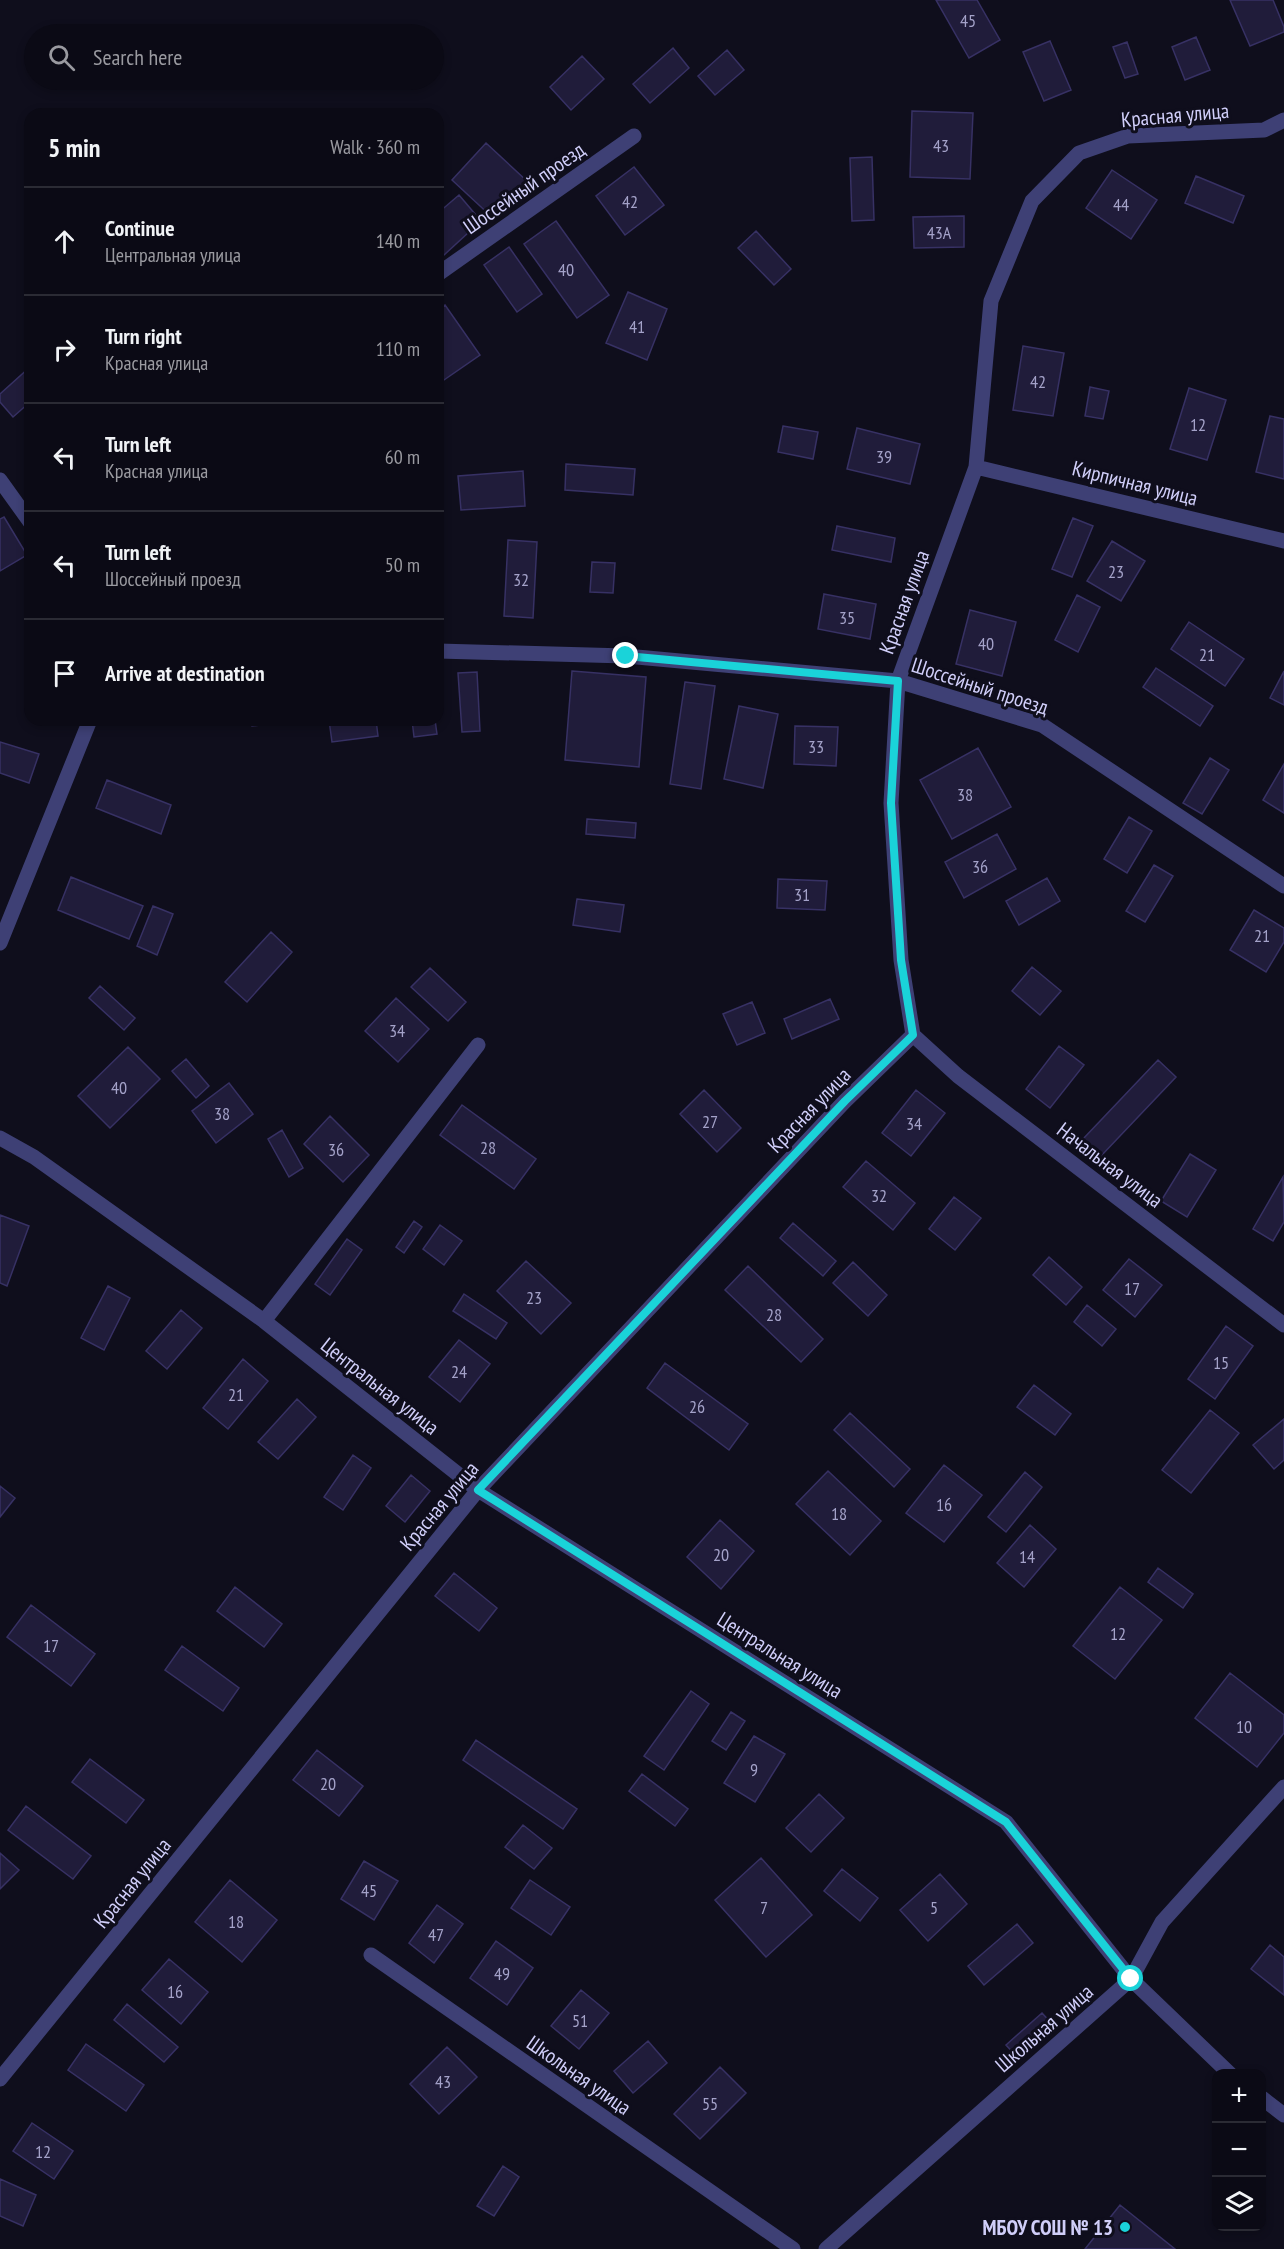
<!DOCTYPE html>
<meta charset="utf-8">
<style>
:root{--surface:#0b0a15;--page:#14131e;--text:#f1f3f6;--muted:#9a9aa0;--line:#2b2b34}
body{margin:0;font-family:"PT Sans Narrow",sans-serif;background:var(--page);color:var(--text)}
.controls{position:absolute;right:18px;bottom:18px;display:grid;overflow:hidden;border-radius:12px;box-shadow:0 3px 9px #0003}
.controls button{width:54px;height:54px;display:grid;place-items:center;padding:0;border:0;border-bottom:2px solid var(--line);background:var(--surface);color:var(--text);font:30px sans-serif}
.stop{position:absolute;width:18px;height:18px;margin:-14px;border:4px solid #1ad3d9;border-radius:50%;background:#fff}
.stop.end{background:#1ad3d9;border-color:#fff;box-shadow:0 2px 6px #0008}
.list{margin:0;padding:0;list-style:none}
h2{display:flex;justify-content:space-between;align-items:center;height:78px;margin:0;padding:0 24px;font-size:26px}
h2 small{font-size:20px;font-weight:400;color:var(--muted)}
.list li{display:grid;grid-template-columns:39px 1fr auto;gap:18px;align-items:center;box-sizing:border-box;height:108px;padding:0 24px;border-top:2px solid var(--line)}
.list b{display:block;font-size:22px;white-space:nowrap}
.list p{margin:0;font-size:20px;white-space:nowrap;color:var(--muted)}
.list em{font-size:20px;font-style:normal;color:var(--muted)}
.icon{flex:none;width:33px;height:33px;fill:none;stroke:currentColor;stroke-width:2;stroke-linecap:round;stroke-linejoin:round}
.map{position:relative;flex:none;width:1284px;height:2249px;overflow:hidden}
.search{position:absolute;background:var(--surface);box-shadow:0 3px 9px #0003;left:24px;top:24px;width:420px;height:66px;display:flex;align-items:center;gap:15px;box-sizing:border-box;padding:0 21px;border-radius:33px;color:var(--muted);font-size:22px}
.panel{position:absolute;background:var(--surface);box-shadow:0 3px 9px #0003;left:24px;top:108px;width:420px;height:618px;border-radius:18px}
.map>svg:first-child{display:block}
.building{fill:#201c3a;stroke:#373164;stroke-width:1.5}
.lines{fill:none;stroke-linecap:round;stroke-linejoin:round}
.street{stroke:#3e4075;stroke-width:15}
.route{stroke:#1ad3d9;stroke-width:8}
.poi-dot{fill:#1ad3d9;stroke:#0f0e1c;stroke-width:2}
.labels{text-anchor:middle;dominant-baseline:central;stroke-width:6;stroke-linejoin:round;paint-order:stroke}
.number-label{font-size:18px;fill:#a4a2c9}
.street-label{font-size:21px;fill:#d0cef9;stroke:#0f0e1c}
.poi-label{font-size:21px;font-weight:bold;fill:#d0cef9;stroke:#0f0e1c;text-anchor:end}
</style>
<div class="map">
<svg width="1284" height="2249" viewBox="0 0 1284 2249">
<rect width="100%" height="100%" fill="#0f0e1c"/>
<path class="building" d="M 936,0 L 977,0 L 1000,40 L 969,58 Z
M 1230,0 L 1273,0 L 1284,27 L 1284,32 L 1250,46 Z
M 1196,37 L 1210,70 L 1185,80 L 1172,47 Z
M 1050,41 L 1071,90 L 1044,101 L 1023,52 Z
M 1127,42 L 1138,74 L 1125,78 L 1113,47 Z
M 673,48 L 689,68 L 650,103 L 633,84 Z
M 727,50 L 744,70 L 715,95 L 698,76 Z
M 582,56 L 604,79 L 571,110 L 550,87 Z
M 912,111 L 973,113 L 970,179 L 910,177 Z
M 486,143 L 528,182 L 494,219 L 452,180 Z
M 872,157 L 874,220 L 852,221 L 850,158 Z
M 634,167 L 664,205 L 625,235 L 596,196 Z
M 1112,170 L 1157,200 L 1131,239 L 1086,208 Z
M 1196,176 L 1244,196 L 1233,223 L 1185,203 Z
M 459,195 L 481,221 L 444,255 L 438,248 L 438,213 Z
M 964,216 L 964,247 L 914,248 L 913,217 Z
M 556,221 L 609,295 L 577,318 L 524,244 Z
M 756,231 L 791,269 L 774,285 L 738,248 Z
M 509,247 L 542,294 L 517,312 L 484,265 Z
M 628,292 L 667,309 L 647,360 L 606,343 Z
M 445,305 L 480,355 L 441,382 L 438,377 L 438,310 Z
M 1023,346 L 1064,353 L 1053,416 L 1013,410 Z
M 30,367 L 30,402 L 13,417 L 0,402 L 0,394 Z
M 1090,387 L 1109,391 L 1103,419 L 1085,416 Z
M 1189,388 L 1226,400 L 1207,460 L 1170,449 Z
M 1270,416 L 1284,419 L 1284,479 L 1256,472 Z
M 783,426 L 818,432 L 813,459 L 778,452 Z
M 857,428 L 920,444 L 910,484 L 847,469 Z
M 566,464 L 635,469 L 633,495 L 565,490 Z
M 523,471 L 525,506 L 461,510 L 458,476 Z
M 4,517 L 27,555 L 0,571 L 0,519 Z
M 1073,518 L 1093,526 L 1072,577 L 1052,569 Z
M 837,526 L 895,538 L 891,562 L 832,550 Z
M 508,540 L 537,542 L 533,618 L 504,616 Z
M 1112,541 L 1145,561 L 1121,601 L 1087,581 Z
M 592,562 L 615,563 L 613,593 L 590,592 Z
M 824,594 L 876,604 L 870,639 L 818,629 Z
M 1077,595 L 1100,607 L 1078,652 L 1055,640 Z
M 970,610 L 1016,622 L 1002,676 L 956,664 Z
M 1189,622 L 1244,659 L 1225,686 L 1171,649 Z
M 1156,668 L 1213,706 L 1200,726 L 1143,687 Z
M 572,671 L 646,677 L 639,767 L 565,760 Z
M 1284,671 L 1284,705 L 1270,698 Z
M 477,672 L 480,731 L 462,732 L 458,673 Z
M 685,682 L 715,686 L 701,789 L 670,784 Z
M 739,706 L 778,714 L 763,788 L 724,779 Z
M 251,720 L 299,720 L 299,721 L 252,726 Z
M 329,720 L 376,720 L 378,736 L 332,742 Z
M 412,720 L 435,720 L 437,734 L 414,737 Z
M 795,726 L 838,727 L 836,766 L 794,764 Z
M 0,742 L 39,754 L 29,783 L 0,773 Z
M 978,748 L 1011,807 L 952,839 L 920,780 Z
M 1210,758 L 1229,770 L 1202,814 L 1183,803 Z
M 1284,764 L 1284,813 L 1263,800 Z
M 107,780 L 171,805 L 161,834 L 96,808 Z
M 1129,817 L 1152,831 L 1127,873 L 1104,859 Z
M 587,819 L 636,823 L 635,838 L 586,834 Z
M 997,834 L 1016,869 L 964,898 L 945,862 Z
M 1154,865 L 1173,876 L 1145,922 L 1126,911 Z
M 71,877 L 143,906 L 129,939 L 58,910 Z
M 1047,878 L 1060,901 L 1019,925 L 1006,901 Z
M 778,879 L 827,881 L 825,910 L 777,908 Z
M 577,899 L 624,905 L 620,932 L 573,925 Z
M 153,906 L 173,914 L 157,955 L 137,946 Z
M 1254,910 L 1284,928 L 1284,942 L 1266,972 L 1230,950 Z
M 271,932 L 292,952 L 247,1002 L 225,982 Z
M 1032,967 L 1061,991 L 1040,1015 L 1012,991 Z
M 430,968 L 466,1002 L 448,1021 L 411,987 Z
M 100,986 L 135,1018 L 124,1030 L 89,998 Z
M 396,998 L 429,1029 L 398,1062 L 365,1031 Z
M 830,999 L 839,1019 L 792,1039 L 784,1019 Z
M 752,1002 L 765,1033 L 737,1045 L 723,1014 Z
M 1059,1046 L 1084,1065 L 1050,1108 L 1026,1089 Z
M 128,1047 L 160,1079 L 110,1128 L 78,1096 Z
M 186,1059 L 209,1086 L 196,1098 L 172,1071 Z
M 1158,1060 L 1176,1077 L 1101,1156 L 1083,1139 Z
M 229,1083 L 253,1114 L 216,1143 L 192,1111 Z
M 704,1090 L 741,1128 L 717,1152 L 680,1114 Z
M 916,1090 L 945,1113 L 911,1156 L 882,1133 Z
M 462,1105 L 536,1159 L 514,1189 L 440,1135 Z
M 330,1116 L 369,1155 L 343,1182 L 304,1144 Z
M 282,1130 L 303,1168 L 289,1177 L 268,1139 Z
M 1190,1154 L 1216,1170 L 1187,1217 L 1161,1201 Z
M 866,1161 L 915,1203 L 893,1230 L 843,1187 Z
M 1283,1177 L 1284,1222 L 1273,1241 L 1253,1229 Z
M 954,1197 L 981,1218 L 955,1250 L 929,1229 Z
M 0,1215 L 29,1226 L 7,1286 L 0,1283 Z
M 414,1221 L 422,1227 L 404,1253 L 396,1247 Z
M 793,1223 L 836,1261 L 823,1276 L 780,1238 Z
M 440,1225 L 462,1241 L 444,1265 L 423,1249 Z
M 347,1239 L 362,1250 L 330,1295 L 315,1284 Z
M 1049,1257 L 1082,1287 L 1066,1305 L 1033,1275 Z
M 1129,1259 L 1162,1285 L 1135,1317 L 1103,1290 Z
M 526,1261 L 571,1303 L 541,1334 L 497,1291 Z
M 853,1262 L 887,1295 L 868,1316 L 833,1283 Z
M 748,1266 L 823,1339 L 801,1362 L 725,1290 Z
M 108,1286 L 130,1298 L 104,1350 L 81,1338 Z
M 464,1294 L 507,1323 L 496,1339 L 453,1311 Z
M 1087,1305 L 1116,1329 L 1102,1346 L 1074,1322 Z
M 181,1310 L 202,1328 L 167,1369 L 146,1351 Z
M 1226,1326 L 1253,1346 L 1215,1399 L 1188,1379 Z
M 459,1340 L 490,1364 L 460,1402 L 429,1377 Z
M 243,1359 L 268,1381 L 228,1429 L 203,1408 Z
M 665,1363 L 748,1424 L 729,1450 L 647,1388 Z
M 1034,1385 L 1071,1414 L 1055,1435 L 1017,1407 Z
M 297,1399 L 316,1417 L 278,1459 L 258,1442 Z
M 1210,1410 L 1239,1433 L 1191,1493 L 1162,1470 Z
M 850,1413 L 910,1469 L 894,1487 L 834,1430 Z
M 1284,1419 L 1284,1460 L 1274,1469 L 1253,1445 Z
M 353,1455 L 371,1468 L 343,1510 L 324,1497 Z
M 944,1465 L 982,1495 L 944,1542 L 906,1513 Z
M 828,1471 L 881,1521 L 850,1555 L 796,1504 Z
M 1025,1472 L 1042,1487 L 1006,1532 L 988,1517 Z
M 411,1475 L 430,1491 L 405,1522 L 386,1506 Z
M 0,1486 L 15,1498 L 0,1517 Z
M 720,1520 L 754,1551 L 721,1589 L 687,1557 Z
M 1030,1525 L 1056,1549 L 1024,1587 L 997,1563 Z
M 1158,1568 L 1193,1594 L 1183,1608 L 1148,1582 Z
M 454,1573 L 497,1608 L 479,1631 L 435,1596 Z
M 235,1587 L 282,1624 L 264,1647 L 217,1611 Z
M 1120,1587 L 1162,1620 L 1115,1679 L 1073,1646 Z
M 31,1605 L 95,1654 L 71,1686 L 7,1637 Z
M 182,1646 L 239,1688 L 223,1711 L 165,1670 Z
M 1230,1673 L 1284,1715 L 1284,1733 L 1257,1767 L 1195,1718 Z
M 691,1691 L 709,1704 L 664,1770 L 644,1756 Z
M 731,1712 L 745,1721 L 726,1750 L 712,1741 Z
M 754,1736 L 785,1754 L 755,1802 L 724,1783 Z
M 476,1740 L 577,1809 L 563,1829 L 463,1760 Z
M 317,1750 L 363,1786 L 339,1816 L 293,1780 Z
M 90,1759 L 144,1800 L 126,1823 L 72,1782 Z
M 642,1774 L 688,1809 L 675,1826 L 629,1791 Z
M 819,1794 L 844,1818 L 811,1852 L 786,1828 Z
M 26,1806 L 91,1856 L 73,1879 L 8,1830 Z
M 523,1825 L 552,1848 L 534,1869 L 505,1847 Z
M 0,1853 L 19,1870 L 0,1889 Z
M 761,1858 L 812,1915 L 766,1957 L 715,1900 Z
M 364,1861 L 398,1881 L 374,1920 L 341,1899 Z
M 842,1869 L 878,1898 L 860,1921 L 824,1891 Z
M 940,1874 L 967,1904 L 928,1941 L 900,1910 Z
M 230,1880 L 277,1920 L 242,1962 L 195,1922 Z
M 530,1880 L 570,1907 L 551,1935 L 511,1908 Z
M 437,1905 L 463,1924 L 434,1963 L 409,1943 Z
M 1017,1924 L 1033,1943 L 984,1985 L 968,1966 Z
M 496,1941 L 533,1968 L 507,2005 L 470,1978 Z
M 1270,1945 L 1284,1957 L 1284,1995 L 1251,1969 Z
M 169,1959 L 208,1992 L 181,2024 L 142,1990 Z
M 581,1990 L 609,2013 L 579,2049 L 551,2026 Z
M 127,2004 L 178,2047 L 164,2062 L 114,2020 Z
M 1042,2013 L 1053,2025 L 1017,2057 L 1006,2045 Z
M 648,2041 L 667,2063 L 633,2093 L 614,2071 Z
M 86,2044 L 144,2085 L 126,2111 L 68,2070 Z
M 447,2047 L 477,2077 L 439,2114 L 410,2084 Z
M 720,2067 L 746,2093 L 700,2139 L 674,2114 Z
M 32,2123 L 73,2151 L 54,2179 L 13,2151 Z
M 503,2166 L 519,2177 L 494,2216 L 477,2206 Z
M 0,2179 L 36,2195 L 23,2226 L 0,2216 Z
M 1120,2205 L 1175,2249 L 1085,2249 Z"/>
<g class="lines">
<path class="street" d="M 438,274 L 634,136
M 976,467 L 1284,541
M 0,480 L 30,522
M 438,651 L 626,656 L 898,681 L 1042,725 L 1284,886
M 0,943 L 90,720
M 913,1035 L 958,1076 L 1284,1325
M 0,1138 L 34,1157 L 264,1321 L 478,1490 L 1006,1822 L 1131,1979 L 1230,2074
M 264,1321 L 478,1045
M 371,1955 L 793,2249
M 0,2079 L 478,1490 L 845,1101 L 913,1035 L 901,960 L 891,803 L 898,681 L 976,467 L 991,301 L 1032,201 L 1079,153 L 1128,136 L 1264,130 L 1284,120
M 1262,2098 L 1284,2115
M 826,2249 L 1131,1979 L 1162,1922 L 1284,1787"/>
</g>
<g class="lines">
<path class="route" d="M 626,656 L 898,681 L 891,803 L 901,960 L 913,1035 L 845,1101 L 478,1490 L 1006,1822 L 1131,1979"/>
</g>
<circle class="poi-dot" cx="1125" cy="2227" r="6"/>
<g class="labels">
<g class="number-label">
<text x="968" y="20">45</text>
<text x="941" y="145">43</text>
<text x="630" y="201">42</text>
<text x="1121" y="204">44</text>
<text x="939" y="232">43А</text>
<text x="566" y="269">40</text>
<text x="637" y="326">41</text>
<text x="1038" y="381">42</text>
<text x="1198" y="424">12</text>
<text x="884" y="456">39</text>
<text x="1116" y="571">23</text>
<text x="521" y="579">32</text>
<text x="847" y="617">35</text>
<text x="986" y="643">40</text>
<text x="1207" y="654">21</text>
<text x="816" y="746">33</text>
<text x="965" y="794">38</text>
<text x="980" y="866">36</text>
<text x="802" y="894">31</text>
<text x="1262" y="935">21</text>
<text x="397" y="1030">34</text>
<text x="119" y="1087">40</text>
<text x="222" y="1113">38</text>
<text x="710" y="1121">27</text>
<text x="914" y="1123">34</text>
<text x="488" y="1147">28</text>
<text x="336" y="1149">36</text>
<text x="879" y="1195">32</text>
<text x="1132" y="1288">17</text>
<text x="534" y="1297">23</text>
<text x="774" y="1314">28</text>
<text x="1221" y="1362">15</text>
<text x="459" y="1371">24</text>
<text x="236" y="1394">21</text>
<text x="697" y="1406">26</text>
<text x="944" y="1504">16</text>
<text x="839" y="1513">18</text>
<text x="721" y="1554">20</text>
<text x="1027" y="1556">14</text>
<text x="1118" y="1633">12</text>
<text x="51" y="1645">17</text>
<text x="1244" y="1726">10</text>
<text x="754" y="1769">9</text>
<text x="328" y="1783">20</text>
<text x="369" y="1890">45</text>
<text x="764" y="1907">7</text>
<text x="934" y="1907">5</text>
<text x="236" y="1921">18</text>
<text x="436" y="1934">47</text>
<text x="502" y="1973">49</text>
<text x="175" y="1991">16</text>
<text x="580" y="2020">51</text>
<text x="443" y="2081">43</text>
<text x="710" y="2103">55</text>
<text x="43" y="2151">12</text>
</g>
<g class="street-label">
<text transform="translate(1175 115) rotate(-5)">Красная улица</text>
<text transform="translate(524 188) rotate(-35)">Шоссейный проезд</text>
<text transform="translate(1135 483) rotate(14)">Кирпичная улица</text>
<text transform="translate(904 602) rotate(-70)">Красная улица</text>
<text transform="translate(980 686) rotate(18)">Шоссейный проезд</text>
<text transform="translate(809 1110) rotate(-46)">Красная улица</text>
<text transform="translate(1110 1165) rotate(37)">Начальная улица</text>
<text transform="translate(380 1386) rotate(38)">Центральная улица</text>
<text transform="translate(439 1506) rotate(-50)">Красная улица</text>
<text transform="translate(780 1655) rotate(32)">Центральная улица</text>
<text transform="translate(132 1883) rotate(-51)">Красная улица</text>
<text transform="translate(1044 2028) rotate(-41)">Школьная улица</text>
<text transform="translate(579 2075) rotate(35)">Школьная улица</text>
</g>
<g class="poi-label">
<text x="1113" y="2227">МБОУ СОШ № 13</text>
</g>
</g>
</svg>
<div class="controls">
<button>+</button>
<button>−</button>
<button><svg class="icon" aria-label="layers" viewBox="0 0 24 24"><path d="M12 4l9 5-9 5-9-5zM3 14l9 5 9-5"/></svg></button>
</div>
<div class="stop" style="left:1131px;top:1979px"></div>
<div class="stop end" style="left:626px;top:656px"></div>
<div class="search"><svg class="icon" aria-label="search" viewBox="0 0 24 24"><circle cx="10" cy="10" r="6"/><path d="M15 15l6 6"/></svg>Search here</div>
<section class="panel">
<h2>5 min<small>Walk · 360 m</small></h2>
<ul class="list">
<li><svg class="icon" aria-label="ahead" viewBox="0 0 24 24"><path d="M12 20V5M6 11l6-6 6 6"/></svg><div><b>Continue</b><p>Центральная улица</p></div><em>140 m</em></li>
<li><svg class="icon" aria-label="right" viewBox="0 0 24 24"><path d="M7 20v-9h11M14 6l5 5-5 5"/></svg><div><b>Turn right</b><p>Красная улица</p></div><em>110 m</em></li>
<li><svg class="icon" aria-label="left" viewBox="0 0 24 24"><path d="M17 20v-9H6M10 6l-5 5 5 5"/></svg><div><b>Turn left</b><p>Красная улица</p></div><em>60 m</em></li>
<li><svg class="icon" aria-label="left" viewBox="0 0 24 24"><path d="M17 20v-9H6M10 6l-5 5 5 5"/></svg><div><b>Turn left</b><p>Шоссейный проезд</p></div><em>50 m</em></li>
<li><svg class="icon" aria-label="arrive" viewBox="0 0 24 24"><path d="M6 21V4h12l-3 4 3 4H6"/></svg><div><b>Arrive at destination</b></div></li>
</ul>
</section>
</div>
